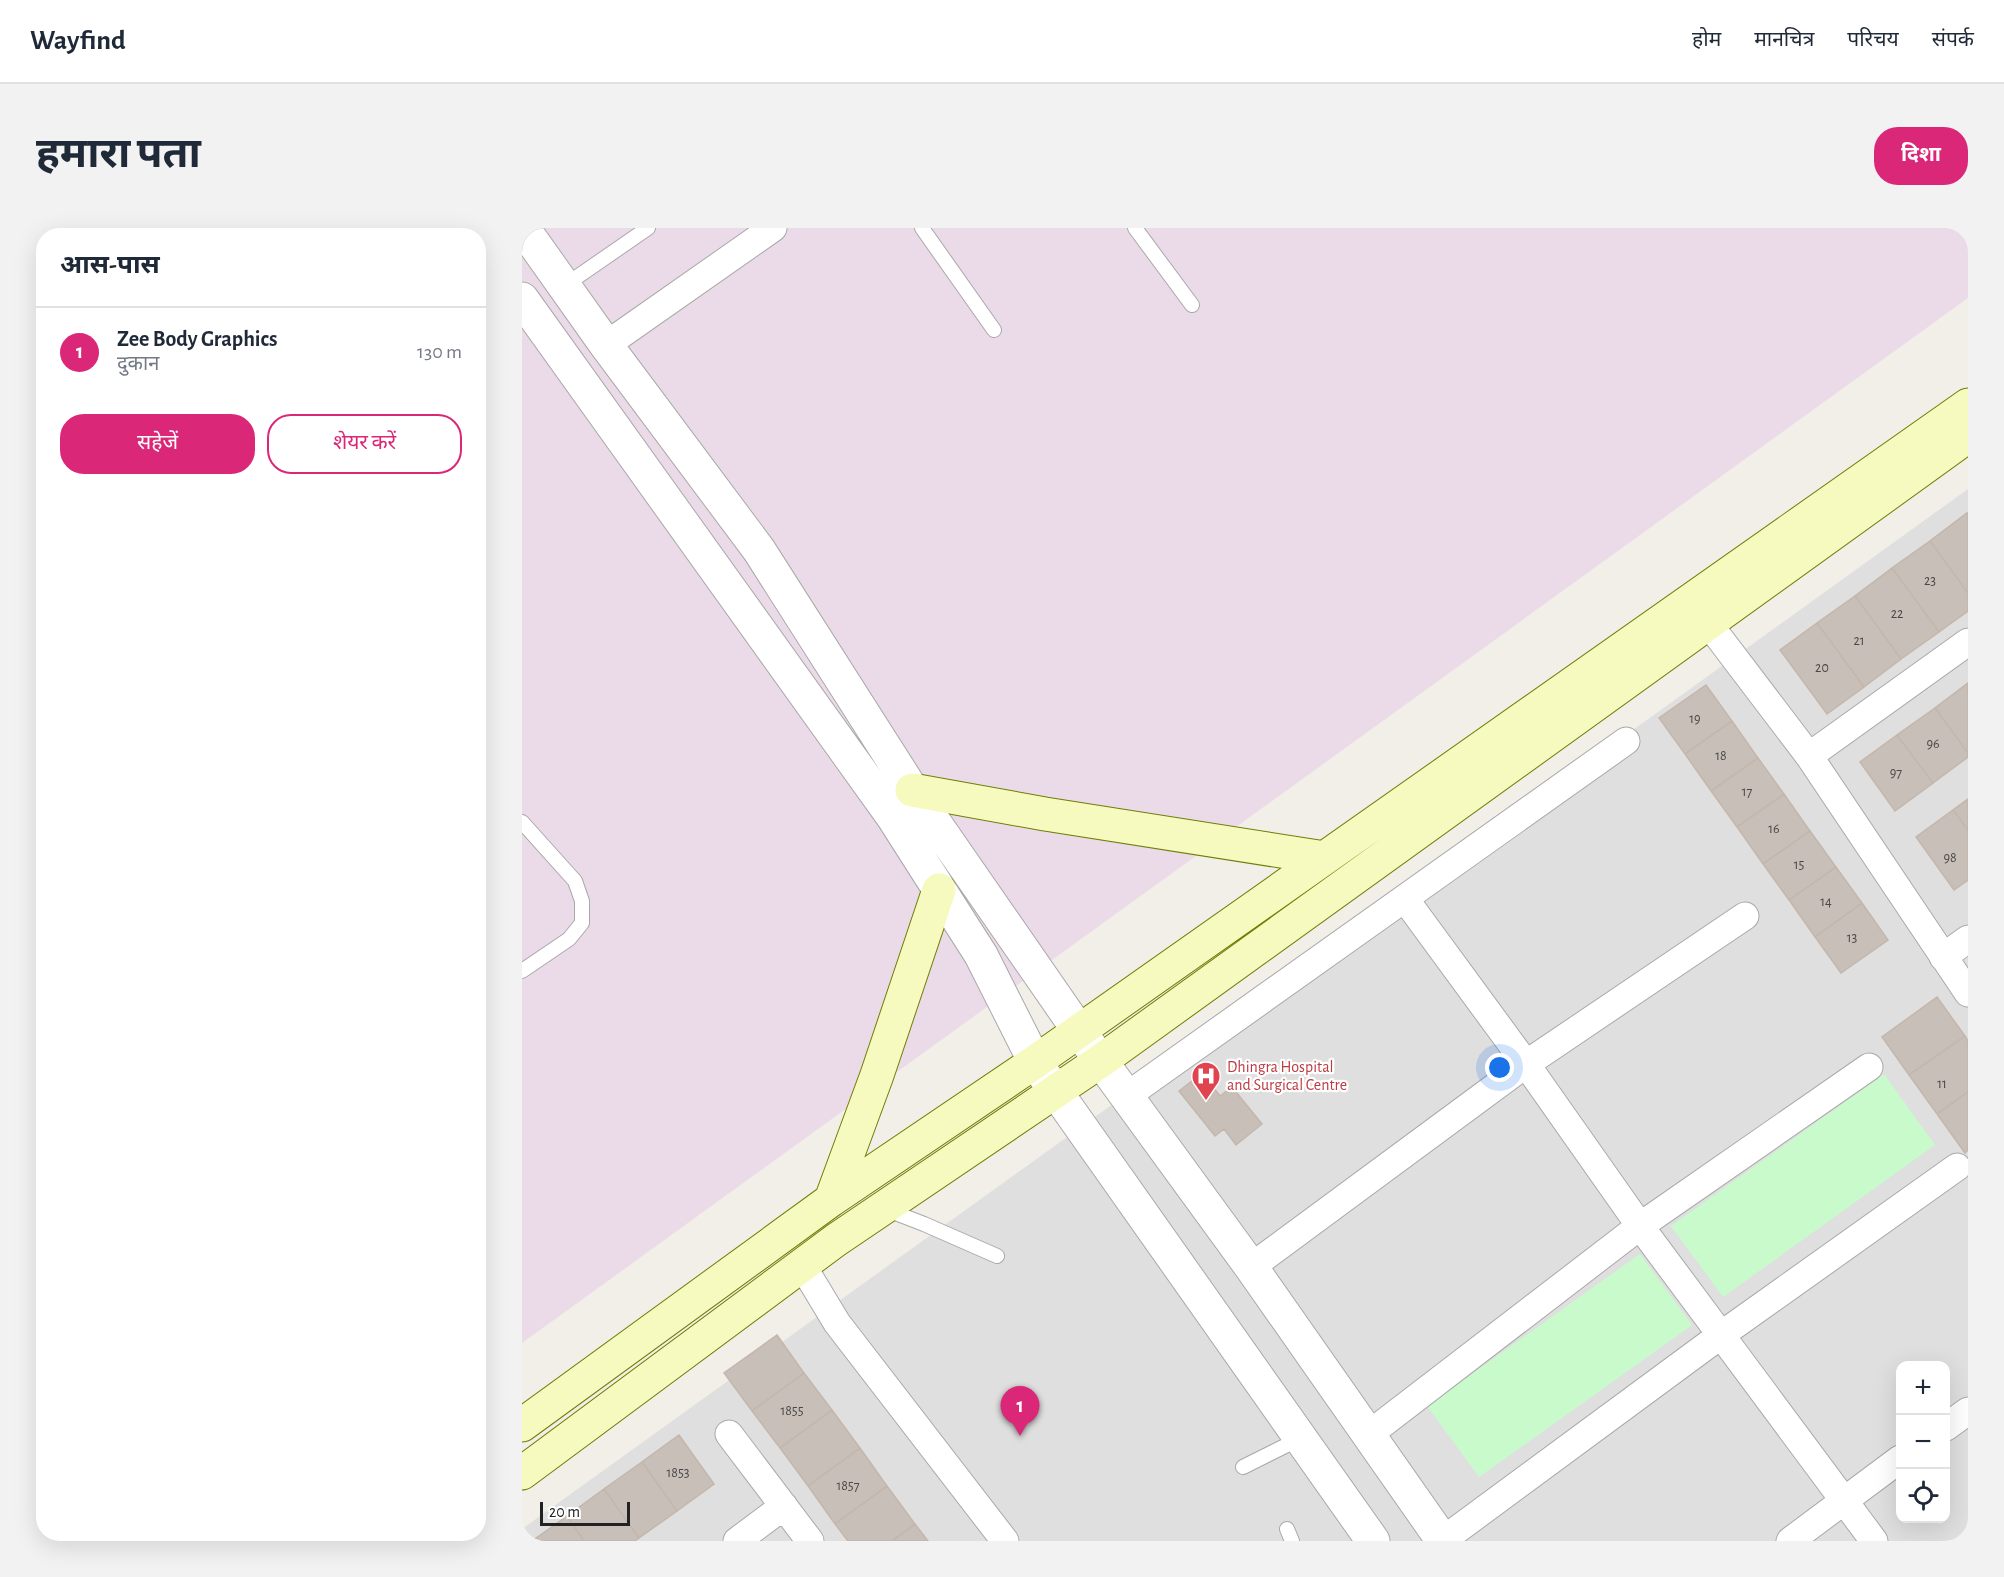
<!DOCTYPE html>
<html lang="hi">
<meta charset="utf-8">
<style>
:root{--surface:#fff;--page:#f2f2f3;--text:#1f2937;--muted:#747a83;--line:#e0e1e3;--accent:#db2777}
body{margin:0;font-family:"Alegreya Sans","Noto Sans Devanagari",sans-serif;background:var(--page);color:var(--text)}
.controls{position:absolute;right:18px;bottom:18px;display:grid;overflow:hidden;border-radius:12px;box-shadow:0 6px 24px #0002}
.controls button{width:54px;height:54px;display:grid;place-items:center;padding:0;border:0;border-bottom:2px solid var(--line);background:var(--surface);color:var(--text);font:30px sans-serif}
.scale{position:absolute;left:18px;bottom:15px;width:90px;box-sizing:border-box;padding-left:6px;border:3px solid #222;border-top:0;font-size:16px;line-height:21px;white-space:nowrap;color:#222;-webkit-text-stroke:4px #fff;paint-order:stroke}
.you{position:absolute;left:978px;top:840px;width:21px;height:21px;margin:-15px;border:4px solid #fff;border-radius:50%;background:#1a73e8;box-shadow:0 0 0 9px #1a73e833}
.badge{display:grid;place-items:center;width:39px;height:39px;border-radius:50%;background:var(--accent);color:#fff;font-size:20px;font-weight:700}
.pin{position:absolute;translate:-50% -50px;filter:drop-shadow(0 2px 3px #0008)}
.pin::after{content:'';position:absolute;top:32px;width:21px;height:18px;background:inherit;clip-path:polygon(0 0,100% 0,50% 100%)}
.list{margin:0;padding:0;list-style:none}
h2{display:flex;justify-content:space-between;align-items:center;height:78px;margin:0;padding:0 24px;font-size:26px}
h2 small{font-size:20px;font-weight:400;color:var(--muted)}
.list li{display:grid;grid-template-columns:39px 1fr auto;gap:18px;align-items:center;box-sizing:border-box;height:90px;padding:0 24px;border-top:2px solid var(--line)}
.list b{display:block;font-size:22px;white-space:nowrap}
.list p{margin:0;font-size:20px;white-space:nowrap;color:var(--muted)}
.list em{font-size:20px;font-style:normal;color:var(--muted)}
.actions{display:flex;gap:12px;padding:18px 24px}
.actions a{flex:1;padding:14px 0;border:2px solid var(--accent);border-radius:24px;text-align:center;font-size:21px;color:var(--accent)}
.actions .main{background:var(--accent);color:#fff}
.icon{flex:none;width:33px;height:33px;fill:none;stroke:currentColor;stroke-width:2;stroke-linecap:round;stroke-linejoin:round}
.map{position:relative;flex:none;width:1446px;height:1313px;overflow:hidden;border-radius:24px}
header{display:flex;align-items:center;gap:36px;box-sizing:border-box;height:84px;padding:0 30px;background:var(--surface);border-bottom:2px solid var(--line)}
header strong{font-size:28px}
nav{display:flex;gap:33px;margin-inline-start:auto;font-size:21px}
.intro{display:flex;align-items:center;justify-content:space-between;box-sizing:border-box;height:144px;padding:0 36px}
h1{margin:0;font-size:42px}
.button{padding:15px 27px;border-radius:24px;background:var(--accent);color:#fff;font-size:21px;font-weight:700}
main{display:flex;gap:36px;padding:0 36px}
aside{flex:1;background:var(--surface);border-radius:24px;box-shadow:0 6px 24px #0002}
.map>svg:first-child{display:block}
.residential{fill:#e0dfdf;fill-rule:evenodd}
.industrial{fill:#ebdbe8}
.park{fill:#c8facc}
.building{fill:#c7bfb8;stroke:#c4b6ab;stroke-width:1.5}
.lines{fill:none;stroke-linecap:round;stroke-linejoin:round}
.service-casing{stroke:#a9a9a9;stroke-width:16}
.minor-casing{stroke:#a9a9a9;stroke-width:29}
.tertiary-casing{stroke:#a9a9a9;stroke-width:35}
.secondary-casing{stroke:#707d05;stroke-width:35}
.service{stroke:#fff;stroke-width:14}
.minor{stroke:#fff;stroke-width:27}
.tertiary{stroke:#fff;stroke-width:33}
.secondary{stroke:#f7fabf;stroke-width:33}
.labels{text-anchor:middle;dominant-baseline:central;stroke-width:4.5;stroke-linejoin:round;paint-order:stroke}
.number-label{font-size:14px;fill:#4b4948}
.health-label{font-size:16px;fill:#be3a42;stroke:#fff;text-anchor:start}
</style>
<header>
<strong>Wayfind</strong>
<nav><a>होम</a><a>मानचित्र</a><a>परिचय</a><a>संपर्क</a></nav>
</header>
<div class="intro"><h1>हमारा पता</h1><a class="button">दिशा</a></div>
<main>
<aside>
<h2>आस-पास<small></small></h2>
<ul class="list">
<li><span class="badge">1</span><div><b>Zee Body Graphics</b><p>दुकान</p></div><em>130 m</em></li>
</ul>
<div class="actions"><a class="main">सहेजें</a><a>शेयर करें</a></div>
</aside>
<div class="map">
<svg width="1446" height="1313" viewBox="0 0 1446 1313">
<rect width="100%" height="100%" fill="#f2efe9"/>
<path class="residential" d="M 1446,261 L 1446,1313 L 0,1313 L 0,1301 ZM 1378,1138 L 1424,1138 L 1424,1290 L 1378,1290 Z"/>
<path class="industrial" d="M 0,0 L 1446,0 L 1446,70 L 0,1115 Z"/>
<path class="park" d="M 1362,846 L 1413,917 L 1201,1069 L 1149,998 Z
M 1118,1026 L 1170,1097 L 957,1249 L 905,1178 Z"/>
<path class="building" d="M 1445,285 L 1446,287 L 1446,365 L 1408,313 Z
M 1408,313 L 1446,365 L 1446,383 L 1417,404 L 1370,340 Z
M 1370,340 L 1417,404 L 1379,431 L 1333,368 Z
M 1333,368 L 1379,431 L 1342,459 L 1295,395 Z
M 1295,395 L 1342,459 L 1305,486 L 1258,422 Z
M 1446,455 L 1446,525 L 1413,480 Z
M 1184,457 L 1210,493 L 1163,526 L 1137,490 Z
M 1413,480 L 1446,525 L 1446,529 L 1411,555 L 1375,507 Z
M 1210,493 L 1236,530 L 1189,563 L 1163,526 Z
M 1375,507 L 1411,555 L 1373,583 L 1338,534 Z
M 1236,530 L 1262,566 L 1215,599 L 1189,563 Z
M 1262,566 L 1288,603 L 1241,636 L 1215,599 Z
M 1446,571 L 1446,602 L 1431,582 Z
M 1431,582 L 1446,602 L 1446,652 L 1432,662 L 1394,609 Z
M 1288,603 L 1314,639 L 1267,672 L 1241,636 Z
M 1314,639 L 1340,675 L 1293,709 L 1267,672 Z
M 1340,675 L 1366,712 L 1319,745 L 1293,709 Z
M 1415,769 L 1443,808 L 1387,847 L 1360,809 Z
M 1443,808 L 1446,813 L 1446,864 L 1415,886 L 1387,847 Z
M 680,845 L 698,868 L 710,859 L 740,896 L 714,917 L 702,901 L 693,908 L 657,863 Z
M 1446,864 L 1446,922 L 1443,925 L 1415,886 Z
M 255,1107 L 282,1145 L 230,1183 L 202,1145 Z
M 282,1145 L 310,1182 L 258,1220 L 230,1183 Z
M 310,1182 L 338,1220 L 286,1258 L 258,1220 Z
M 157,1207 L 192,1256 L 155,1283 L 120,1234 Z
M 338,1220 L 365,1258 L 313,1296 L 286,1258 Z
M 120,1234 L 155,1283 L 117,1310 L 82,1261 Z
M 365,1258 L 393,1296 L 370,1313 L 326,1313 L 313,1296 Z
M 82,1261 L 117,1310 L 113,1313 L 62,1313 L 45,1288 Z
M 45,1288 L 62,1313 L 10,1313 Z
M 393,1296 L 406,1313 L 370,1313 Z"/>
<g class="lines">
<g class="service-casing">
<path id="service" d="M 400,0 L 472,102
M 613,0 L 670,77
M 42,58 L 126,0
M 0,594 L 53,653 L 60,673 L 60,695 L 47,711 L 0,743
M 363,981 L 402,996 L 475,1028
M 721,1239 L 777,1211
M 765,1301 L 770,1313"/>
</g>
<g class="minor-casing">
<path id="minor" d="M 84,117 L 251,0
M 1186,395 L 1287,528 L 1446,765
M 1287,528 L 1446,414
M 883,671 L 1004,836 L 1118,998 L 1352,1313
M 1421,729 L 1446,711
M 606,867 L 1104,513
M 280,1037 L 315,1095 L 483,1313
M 729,1039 L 1004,836 L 1223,688
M 1424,1199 L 1446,1183
M 207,1206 L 288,1313
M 846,1207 L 1118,998 L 1347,839
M 921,1312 L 1199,1107 L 1435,939
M 215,1313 L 262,1278
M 1268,1313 L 1378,1231"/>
</g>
<g class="tertiary-casing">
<path id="tertiary" d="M 1,0 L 84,117 L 237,322 L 390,562 L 557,803 L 729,1039 L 921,1313
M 0,71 L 371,589 L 459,727 L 513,834 L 851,1313"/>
</g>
<g class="secondary-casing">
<path id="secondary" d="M 390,562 L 523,586 L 803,630
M 309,972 L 355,847 L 417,662
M 0,1197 L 309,972 L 513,834 L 1446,177
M 0,1245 L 314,1012 L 580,832 L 1446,208"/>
</g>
<use href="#service" class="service"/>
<use href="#minor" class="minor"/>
<use href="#tertiary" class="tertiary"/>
<use href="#secondary" class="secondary"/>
</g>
<defs>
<g id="hospital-pin" transform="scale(1.5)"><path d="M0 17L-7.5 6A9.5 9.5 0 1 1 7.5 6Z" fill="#e0444e" stroke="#fff"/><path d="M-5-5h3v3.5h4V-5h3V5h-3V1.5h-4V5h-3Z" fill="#fff"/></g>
</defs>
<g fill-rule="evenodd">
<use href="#hospital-pin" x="684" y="848"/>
</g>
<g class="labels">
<g class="number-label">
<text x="1408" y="353">23</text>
<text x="1375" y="386">22</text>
<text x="1337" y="413">21</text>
<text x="1300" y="440">20</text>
<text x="1173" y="491">19</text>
<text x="1411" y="516">96</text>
<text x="1199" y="528">18</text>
<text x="1374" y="545">97</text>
<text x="1225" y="564">17</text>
<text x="1252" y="601">16</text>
<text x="1428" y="630">98</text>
<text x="1277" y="637">15</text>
<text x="1304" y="674">14</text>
<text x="1330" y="710">13</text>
<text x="1420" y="856">11</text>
<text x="270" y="1183">1855</text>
<text x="156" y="1245">1853</text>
<text x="326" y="1258">1857</text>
</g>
<g class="health-label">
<text x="705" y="839">Dhingra Hospital<tspan x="705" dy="18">and Surgical Centre</tspan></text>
</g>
</g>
</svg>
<div class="controls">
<button>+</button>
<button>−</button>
<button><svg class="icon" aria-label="locate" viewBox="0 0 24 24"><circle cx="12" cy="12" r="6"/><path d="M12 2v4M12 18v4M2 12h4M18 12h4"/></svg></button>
</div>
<div class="scale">20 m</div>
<div class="you"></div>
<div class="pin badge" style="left:498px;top:1208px">1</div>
</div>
</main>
